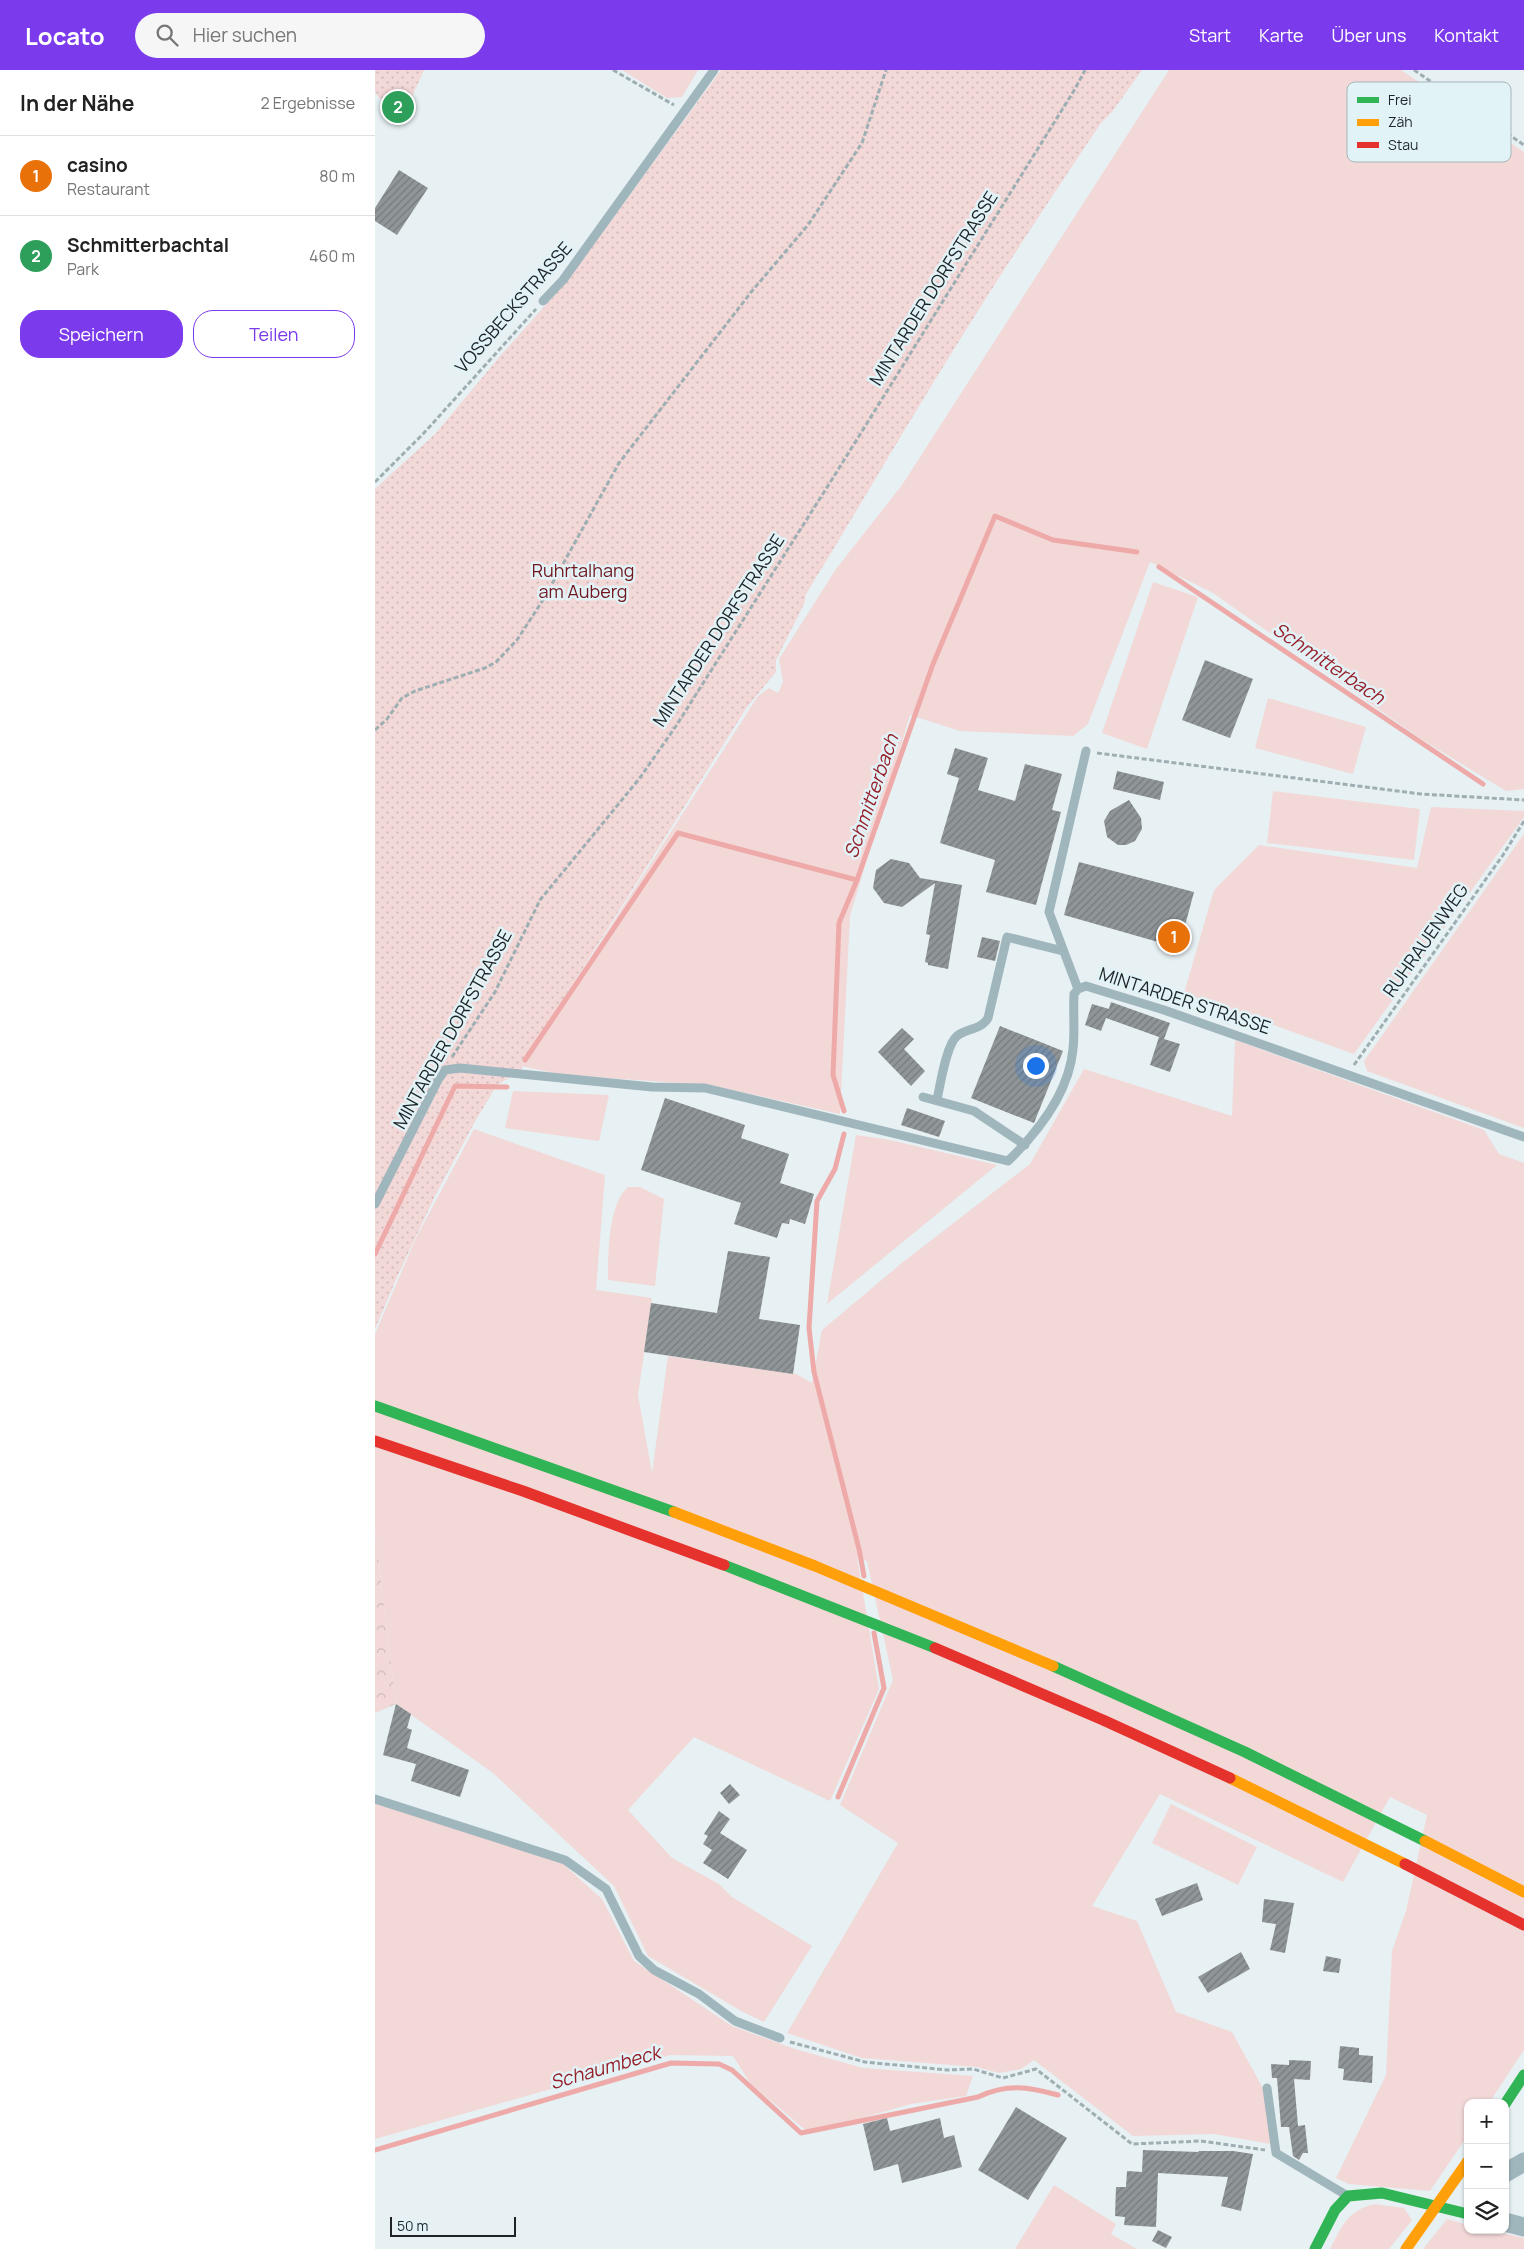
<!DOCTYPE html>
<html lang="de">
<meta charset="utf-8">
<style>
:root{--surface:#fff;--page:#f6f6f6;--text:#222;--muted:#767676;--line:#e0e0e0;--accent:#7c3aed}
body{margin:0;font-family:Manrope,sans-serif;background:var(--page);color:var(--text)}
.controls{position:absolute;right:15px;bottom:15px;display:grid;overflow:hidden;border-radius:10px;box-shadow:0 1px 4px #0004}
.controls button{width:45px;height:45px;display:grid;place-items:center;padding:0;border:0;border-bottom:1px solid var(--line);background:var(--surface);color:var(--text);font:25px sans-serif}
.scale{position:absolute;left:15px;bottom:12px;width:126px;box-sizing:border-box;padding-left:5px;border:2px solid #1e2426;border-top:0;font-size:14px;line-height:18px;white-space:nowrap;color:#1e2426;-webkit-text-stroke:4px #e2f3f8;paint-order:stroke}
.you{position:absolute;left:660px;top:995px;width:18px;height:18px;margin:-12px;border:4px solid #fff;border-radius:50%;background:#1a73e8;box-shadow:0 0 0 8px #1a73e833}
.badge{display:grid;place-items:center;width:32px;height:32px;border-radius:50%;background:var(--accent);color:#fff;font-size:16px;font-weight:700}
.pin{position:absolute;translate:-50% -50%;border:2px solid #fff;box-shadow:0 1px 5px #0006}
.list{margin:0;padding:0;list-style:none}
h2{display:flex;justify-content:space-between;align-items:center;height:65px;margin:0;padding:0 20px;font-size:21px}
h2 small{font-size:16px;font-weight:400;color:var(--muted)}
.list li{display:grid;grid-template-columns:32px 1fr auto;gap:15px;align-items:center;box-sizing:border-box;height:80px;padding:0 20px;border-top:1px solid var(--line)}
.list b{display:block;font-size:19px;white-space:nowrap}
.list p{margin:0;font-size:16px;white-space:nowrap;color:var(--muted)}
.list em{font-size:16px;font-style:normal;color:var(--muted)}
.actions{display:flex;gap:10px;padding:15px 20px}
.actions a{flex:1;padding:11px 0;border:1px solid var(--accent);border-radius:20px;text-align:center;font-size:18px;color:var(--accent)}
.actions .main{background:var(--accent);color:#fff}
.icon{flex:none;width:28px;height:28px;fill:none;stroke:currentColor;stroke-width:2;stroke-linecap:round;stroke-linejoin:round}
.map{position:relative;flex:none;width:1149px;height:2179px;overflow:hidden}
header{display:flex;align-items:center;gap:30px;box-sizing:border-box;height:70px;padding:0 25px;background:var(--accent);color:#fff}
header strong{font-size:24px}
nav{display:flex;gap:28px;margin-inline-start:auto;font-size:18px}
.search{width:350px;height:45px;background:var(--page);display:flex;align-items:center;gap:12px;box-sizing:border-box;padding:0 18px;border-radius:28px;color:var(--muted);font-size:19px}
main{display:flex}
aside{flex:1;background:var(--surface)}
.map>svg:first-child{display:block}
.green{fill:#f3d8d8}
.forest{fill:url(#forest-crowns)}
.park{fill:url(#park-dots)}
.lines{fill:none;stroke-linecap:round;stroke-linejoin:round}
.stream{stroke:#eeaaa9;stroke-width:5}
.building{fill:url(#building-hatch)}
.path{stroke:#9eafb4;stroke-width:3;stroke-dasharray:5 2.5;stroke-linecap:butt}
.lane{stroke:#a0b6bd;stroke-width:9}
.street{stroke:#a0b6bd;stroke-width:19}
.fast{stroke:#30b455;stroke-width:11}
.slow{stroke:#ff9f0a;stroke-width:11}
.jam{stroke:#e5322d;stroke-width:11}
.labels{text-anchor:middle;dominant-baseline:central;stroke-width:5;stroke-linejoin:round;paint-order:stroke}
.street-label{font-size:18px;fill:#1e2426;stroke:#e2f3f8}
.park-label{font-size:18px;fill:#70161d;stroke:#e2f3f8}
.water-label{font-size:19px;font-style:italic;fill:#962029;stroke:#e2f3f8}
.key{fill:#e2f3f8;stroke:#a7b5b9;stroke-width:1}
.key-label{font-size:14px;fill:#1e2426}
</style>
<header>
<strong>Locato</strong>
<div class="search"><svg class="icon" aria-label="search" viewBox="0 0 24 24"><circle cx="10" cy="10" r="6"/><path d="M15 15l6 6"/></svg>Hier suchen</div>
<nav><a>Start</a><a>Karte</a><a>Über uns</a><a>Kontakt</a></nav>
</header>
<main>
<aside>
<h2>In der Nähe<small>2 Ergebnisse</small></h2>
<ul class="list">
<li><span class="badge" style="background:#e8710a">1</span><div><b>casino</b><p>Restaurant</p></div><em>80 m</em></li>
<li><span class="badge" style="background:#2e9e5b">2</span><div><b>Schmitterbachtal</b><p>Park</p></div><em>460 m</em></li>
</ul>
<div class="actions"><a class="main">Speichern</a><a>Teilen</a></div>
</aside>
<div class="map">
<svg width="1149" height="2179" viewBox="0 0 1149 2179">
<defs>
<pattern id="forest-crowns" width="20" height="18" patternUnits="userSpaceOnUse" patternTransform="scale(1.25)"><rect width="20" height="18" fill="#f3d8d8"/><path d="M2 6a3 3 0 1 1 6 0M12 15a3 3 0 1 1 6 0" fill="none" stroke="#d0b9b9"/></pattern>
<pattern id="park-dots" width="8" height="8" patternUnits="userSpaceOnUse" patternTransform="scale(1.25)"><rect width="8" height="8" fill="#f3d8d8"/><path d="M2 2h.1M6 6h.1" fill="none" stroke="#d0b9b9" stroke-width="1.8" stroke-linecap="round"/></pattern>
<pattern id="building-hatch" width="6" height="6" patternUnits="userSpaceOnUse" patternTransform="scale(1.25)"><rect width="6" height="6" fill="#909698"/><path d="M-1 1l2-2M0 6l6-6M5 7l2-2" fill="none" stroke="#757a7c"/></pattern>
</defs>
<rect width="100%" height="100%" fill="#e7f0f3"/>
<path class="green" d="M 247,0 L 323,0 L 307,27 L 292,28 Z
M 794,0 L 1026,0 L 1149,82 L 1149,719 L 1131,721 L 1046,669 L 838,523 L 775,492 L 713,654 L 698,666 L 585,661 L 535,645 L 475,846 L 465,1044 L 335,1015 L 188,1005 L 146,996 L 383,626 L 394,618 L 403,623 L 408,612 L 404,589 L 461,499 L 527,415 Z
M 778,512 L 823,527 L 772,679 L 727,663 Z
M 893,628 L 991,657 L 978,704 L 880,678 Z
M 898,721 L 1045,739 L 1039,790 L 892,773 Z
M 1056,737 L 1149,741 L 1149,747 L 979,984 L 809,923 L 839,820 L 884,775 L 1042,798 Z
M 1149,764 L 1149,1058 L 992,1001 L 989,991 Z
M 860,970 L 1109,1060 L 1124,1084 L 1149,1093 L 1149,1980 L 1114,2033 L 1093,2033 L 1093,2065 L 1055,2121 L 974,2114 L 961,2108 L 1011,2005 L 1017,1881 L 1031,1841 L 1052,1745 L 1015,1727 L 968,1812 L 785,1724 L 717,1836 L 762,1851 L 801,1942 L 857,1962 L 890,2022 L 896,2074 L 839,2064 L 758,2066 L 659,1990 L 646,1999 L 624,2003 L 602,1997 L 487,1988 L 412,1963 L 523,1773 L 465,1735 L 518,1610 L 492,1491 L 482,1487 L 504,1619 L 455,1731 L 319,1667 L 253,1740 L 297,1788 L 344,1814 L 357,1827 L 437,1876 L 389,1952 L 368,1942 L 273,1886 L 239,1816 L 118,1703 L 21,1634 L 0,1462 L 0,1264 L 41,1168 L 99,1059 L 230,1105 L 221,1220 L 277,1228 L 263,1325 L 277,1403 L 293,1286 L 421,1304 L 437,1313 L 447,1260 L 528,1192 L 655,1094 L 709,999 L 857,1046 Z
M 138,1021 L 234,1025 L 224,1071 L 130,1058 Z
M 481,1065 L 515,1070 L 622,1095 L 452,1234 Z
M 253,1117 L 265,1117 L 289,1129 L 280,1216 L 233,1210 C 233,1186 233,1134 253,1117 Z
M 0,1733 L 187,1793 L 227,1829 L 259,1891 L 357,1956 L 420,1979 L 488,1998 L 598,2006 L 591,2026 L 536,2034 L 434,2063 L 375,2013 L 358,1986 L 295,1985 L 0,2069 Z
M 796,1734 L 882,1777 L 863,1815 L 777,1773 Z
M 679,2115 L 741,2154 L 736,2164 L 762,2179 L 640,2179 Z
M 999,2134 L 1029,2138 L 1037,2150 L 1014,2179 L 955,2179 C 967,2156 972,2141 999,2134 Z
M 1072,2149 L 1093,2155 L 1093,2160 L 1115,2160 L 1149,2168 L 1149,2179 L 1048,2179 Z"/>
<path class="forest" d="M 0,1462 L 21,1634 L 0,1643 Z"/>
<path class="park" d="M 0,0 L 49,0 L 26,51 L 0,23 Z
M 346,0 L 767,0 L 737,42 L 726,53 C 669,138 613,223 560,310 C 516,381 475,453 431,524 L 429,534 L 401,590 L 401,602 L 372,637 L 147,995 L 147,1000 L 122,1015 L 102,1048 L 61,1124 L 22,1207 L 0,1259 L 0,419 L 61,363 L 126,285 L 192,211 Z"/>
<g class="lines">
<path class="stream" d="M 784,497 L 1108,714
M 150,990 L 303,763 L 482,810 L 558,594 L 620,446 L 678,470 L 762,482
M 469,1041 L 458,1005 L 464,853 L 482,810
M 469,1064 L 460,1099 L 442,1131 L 434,1258 L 439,1302 L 484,1479 L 489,1506
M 0,1184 L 80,1016 L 132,1017
M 463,1727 L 509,1618 L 499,1563
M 0,2080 L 296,1993 L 344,1994 L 357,2000 L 426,2063 L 603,2027 C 632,2013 654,2017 683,2025"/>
</g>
<path class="building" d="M 24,100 L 53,118 L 22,165 L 0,151 L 0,138 Z
M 830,590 L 878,609 L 855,668 L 807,650 Z
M 580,678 L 613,688 L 603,720 L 640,731 L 650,694 L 687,704 L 677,740 L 686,742 L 661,835 L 611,822 L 620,790 L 565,773 L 584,708 L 572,704 Z
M 742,701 L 789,712 L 785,730 L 738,719 Z
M 754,730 L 766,748 L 767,759 L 760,771 L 751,775 L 743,775 L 732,767 L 729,751 L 735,741 Z
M 516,789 L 534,793 L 545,808 L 587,815 L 573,899 L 553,895 L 553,893 L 550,892 L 555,865 L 551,864 L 560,813 L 527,837 L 509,833 L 498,818 L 501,800 Z
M 704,792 L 819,822 L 804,878 L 689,845 Z
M 607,867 L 625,871 L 620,891 L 602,887 Z
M 736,932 L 795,953 L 789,969 L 805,974 L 795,1002 L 775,995 L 784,967 L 731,948 L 726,961 L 710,955 L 717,934 L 734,939 L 732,945 Z
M 625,956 L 688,981 L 659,1053 L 596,1028 Z
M 527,958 L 539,969 L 529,979 L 550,1001 L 536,1016 L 503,982 Z
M 290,1028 L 370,1055 L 366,1068 L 414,1084 L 405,1113 L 439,1124 L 430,1154 L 415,1149 L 414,1154 L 407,1153 L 402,1168 L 359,1154 L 366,1133 L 266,1100 Z
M 532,1038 L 570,1051 L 564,1067 L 526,1055 Z
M 353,1181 L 395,1187 L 384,1249 L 425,1255 L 418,1304 L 269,1282 L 276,1233 L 342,1243 Z
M 21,1634 L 36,1644 L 32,1658 L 37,1660 L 32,1678 L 94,1700 L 85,1727 L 36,1711 L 41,1694 L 8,1685 Z
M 355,1714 L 365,1725 L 354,1734 L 345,1723 Z
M 344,1741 L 355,1749 L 345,1763 L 372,1780 L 353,1809 L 328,1793 L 337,1780 L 328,1774 L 333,1766 L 329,1764 Z
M 822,1813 L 828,1830 L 787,1846 L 780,1829 Z
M 889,1829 L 919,1833 L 910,1883 L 895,1880 L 901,1854 L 887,1852 Z
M 866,1882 L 875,1899 L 833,1923 L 823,1907 Z
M 951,1886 L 966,1889 L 964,1903 L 948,1901 Z
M 965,1976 L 984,1978 L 984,1985 L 998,1986 L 997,2013 L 968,2010 L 969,1999 L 963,1998 Z
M 914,1990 L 936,1991 L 935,2010 L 919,2009 L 923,2056 L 930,2055 L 933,2083 L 928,2083 L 924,2090 L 918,2086 L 914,2057 L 906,2057 L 902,2008 L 897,2008 L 896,1994 L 914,1995 Z
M 641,2037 L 692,2068 L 653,2130 L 603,2100 Z
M 512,2048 L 515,2061 L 565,2048 L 569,2068 L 579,2065 L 587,2097 L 527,2113 L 523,2094 L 499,2101 L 488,2054 Z
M 768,2080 L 823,2082 L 824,2081 L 858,2081 L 878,2084 L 866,2141 L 846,2136 L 853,2107 L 783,2103 L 781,2157 L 749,2155 L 750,2147 L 740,2146 L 741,2117 L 751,2117 L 752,2101 L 767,2102 Z
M 783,2160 L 797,2167 L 791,2178 L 777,2171 Z"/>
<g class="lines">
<path class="path" d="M 238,0 L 299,35
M 1039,0 L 1149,75
M 0,412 L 48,364 L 161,239
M 0,660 L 12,649 L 27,628 L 40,621 L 110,598 L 121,592 L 142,570 L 168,530 L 244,393 L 377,221 L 433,155 L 487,73 L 511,0
M 722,683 L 1046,724 L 1149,730
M 77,987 L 120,922 L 165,830 L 264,709 L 301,656 L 456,411 L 700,19 L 710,0
M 979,995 L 1128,785 L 1149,751
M 415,1972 L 490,1992 L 573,2000 L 598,1999 L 628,2008 L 661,1999 L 757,2074 L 826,2071 L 890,2080"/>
<path class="lane" d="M 168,231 L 188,210 L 339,0
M 703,919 L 674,842 L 711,681
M 548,1027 L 599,1041 L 650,1075
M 562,1030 C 565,1016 571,975 582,966 C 592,958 606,960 613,948 L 632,867 L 688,881
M 0,1134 L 63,1010 L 70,1000 L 85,998 L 277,1017 L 330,1018 L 633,1091 C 664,1061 694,1023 698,979 C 700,961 698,943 699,924 L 703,919 L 711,916 L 789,940 L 1149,1067
M 0,1729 L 190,1790 L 231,1819 L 264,1886 L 279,1900 L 324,1924 L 360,1951 L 405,1968
M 892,2018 L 901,2083 L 971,2125"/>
<path class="street" d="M 1130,2103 L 1149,2092
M 1130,2152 L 1149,2157"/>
<path class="fast" d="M 0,1336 L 299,1442
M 349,1495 L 560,1578
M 678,1596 L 870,1682 L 1050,1771
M 1130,2034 L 1149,2005
M 940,2179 L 960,2140 L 973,2126 L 1007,2123 L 1093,2144"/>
<path class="slow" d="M 299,1442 L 440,1496 L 678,1596
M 855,1708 L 1030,1794
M 1050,1771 L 1149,1822
M 1031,2179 L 1093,2091"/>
<path class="jam" d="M 0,1371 L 148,1421 L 349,1495
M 560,1578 L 728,1650 L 855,1708
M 1030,1794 L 1149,1855"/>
</g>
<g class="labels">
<g class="street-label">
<text transform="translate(558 218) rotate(-58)">MINTARDER DORFSTRASSE</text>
<text transform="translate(138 237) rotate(-49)">VOSSBECKSTRASSE</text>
<text transform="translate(343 560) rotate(-57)">MINTARDER DORFSTRASSE</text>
<text transform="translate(1050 870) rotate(-55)">RUHRAUENWEG</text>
<text transform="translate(810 930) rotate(18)">MINTARDER STRASSE</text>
<text transform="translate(77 959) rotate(-61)">MINTARDER DORFSTRASSE</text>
</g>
<g class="park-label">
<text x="208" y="500">Ruhrtalhang<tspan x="208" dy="21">am Auberg</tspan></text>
</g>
<g class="water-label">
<text transform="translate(954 593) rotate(34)">Schmitterbach</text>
<text transform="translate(496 726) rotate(-71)">Schmitterbach</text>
<text transform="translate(230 1997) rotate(-16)">Schaumbeck</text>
</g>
</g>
<rect x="972" y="12" width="164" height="80" rx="8" class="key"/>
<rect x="982" y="27" width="22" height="6" fill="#30b455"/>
<rect x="982" y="49" width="22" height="7" fill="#ff9f0a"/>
<rect x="982" y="72" width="22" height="6" fill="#e5322d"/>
<g class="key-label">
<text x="1013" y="35">Frei</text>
<text x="1013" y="57">Zäh</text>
<text x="1013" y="80">Stau</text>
</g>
</svg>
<div class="controls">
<button>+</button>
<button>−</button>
<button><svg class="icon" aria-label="layers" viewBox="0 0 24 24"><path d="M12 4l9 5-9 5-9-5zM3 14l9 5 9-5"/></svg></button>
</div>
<div class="scale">50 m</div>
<div class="you"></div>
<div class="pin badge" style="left:799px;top:867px;background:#e8710a">1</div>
<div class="pin badge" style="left:23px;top:37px;background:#2e9e5b">2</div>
</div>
</main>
